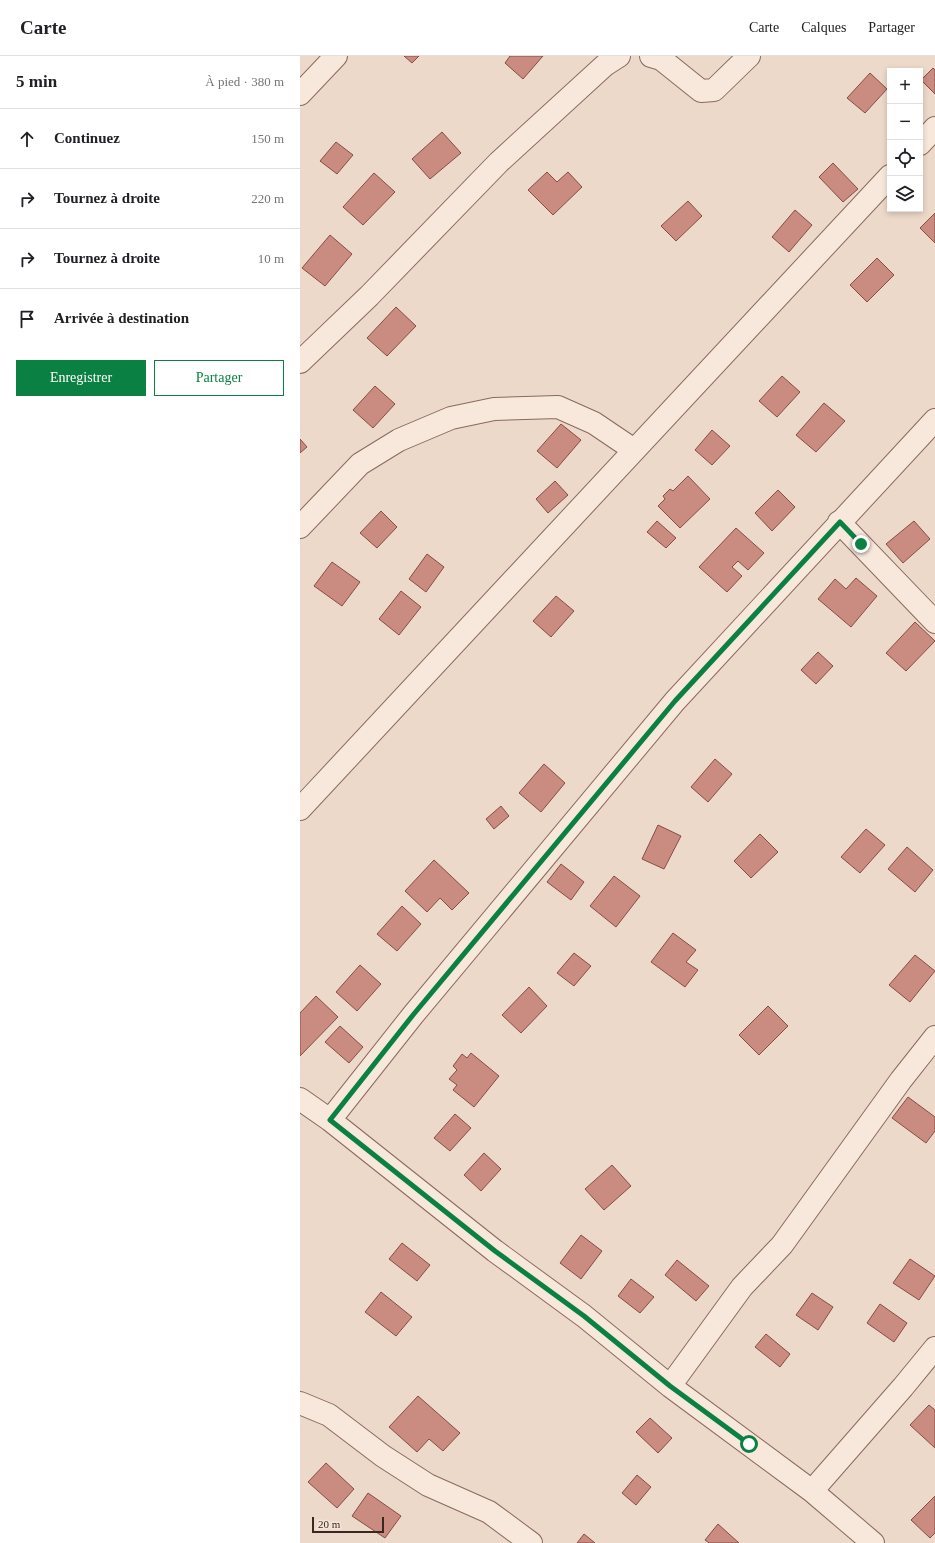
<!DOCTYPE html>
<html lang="fr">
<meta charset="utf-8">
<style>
:root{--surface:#fff;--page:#f6f6f6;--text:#202124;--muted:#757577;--line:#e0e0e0;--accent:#0b8043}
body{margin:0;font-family:"Times New Roman",serif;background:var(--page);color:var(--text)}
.controls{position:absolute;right:12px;top:12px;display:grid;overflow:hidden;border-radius:0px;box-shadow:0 2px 6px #0003}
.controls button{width:36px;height:36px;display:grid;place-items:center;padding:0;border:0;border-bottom:1px solid var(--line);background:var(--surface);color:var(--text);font:20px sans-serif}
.scale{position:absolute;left:12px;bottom:10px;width:72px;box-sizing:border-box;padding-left:4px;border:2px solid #3a2721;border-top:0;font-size:11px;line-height:14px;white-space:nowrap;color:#3a2721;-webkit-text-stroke:3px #f5e5d9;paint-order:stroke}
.stop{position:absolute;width:12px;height:12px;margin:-9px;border:3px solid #0b8043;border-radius:50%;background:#fff}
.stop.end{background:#0b8043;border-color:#fff;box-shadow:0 1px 4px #0008}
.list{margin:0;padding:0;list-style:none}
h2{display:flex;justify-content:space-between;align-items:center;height:52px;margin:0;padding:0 16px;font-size:17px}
h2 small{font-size:13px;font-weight:400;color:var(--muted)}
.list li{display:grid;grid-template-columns:26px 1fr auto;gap:12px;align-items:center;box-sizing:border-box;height:60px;padding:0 16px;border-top:1px solid var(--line)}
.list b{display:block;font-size:15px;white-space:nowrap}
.list em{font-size:13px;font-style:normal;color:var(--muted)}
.actions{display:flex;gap:8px;padding:12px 16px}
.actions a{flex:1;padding:9px 0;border:1px solid var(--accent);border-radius:0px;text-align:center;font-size:14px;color:var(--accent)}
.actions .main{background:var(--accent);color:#fff}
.icon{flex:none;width:22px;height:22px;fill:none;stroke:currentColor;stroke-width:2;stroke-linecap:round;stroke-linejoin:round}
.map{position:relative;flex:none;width:635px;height:1487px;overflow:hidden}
header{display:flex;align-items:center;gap:24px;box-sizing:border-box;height:56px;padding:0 20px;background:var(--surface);border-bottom:1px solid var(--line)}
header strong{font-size:19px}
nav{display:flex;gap:22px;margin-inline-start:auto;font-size:14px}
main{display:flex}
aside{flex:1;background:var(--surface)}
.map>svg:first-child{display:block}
.building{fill:#ca8b81;stroke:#874d45}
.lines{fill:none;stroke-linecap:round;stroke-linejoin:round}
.minor-casing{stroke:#896a5e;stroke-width:24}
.minor{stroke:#f8e8dc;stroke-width:22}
.route{stroke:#0b8043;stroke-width:5}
</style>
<header>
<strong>Carte</strong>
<nav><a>Carte</a><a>Calques</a><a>Partager</a></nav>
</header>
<main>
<aside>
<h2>5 min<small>À pied · 380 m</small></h2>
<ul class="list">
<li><svg class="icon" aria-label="ahead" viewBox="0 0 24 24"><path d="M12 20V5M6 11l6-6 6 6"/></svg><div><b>Continuez</b></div><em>150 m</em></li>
<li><svg class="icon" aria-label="right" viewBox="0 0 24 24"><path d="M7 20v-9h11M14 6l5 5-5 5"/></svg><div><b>Tournez à droite</b></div><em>220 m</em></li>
<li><svg class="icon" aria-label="right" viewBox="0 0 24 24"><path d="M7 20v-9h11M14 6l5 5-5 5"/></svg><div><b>Tournez à droite</b></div><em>10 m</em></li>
<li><svg class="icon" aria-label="arrive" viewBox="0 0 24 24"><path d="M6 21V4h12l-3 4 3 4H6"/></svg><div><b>Arrivée à destination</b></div></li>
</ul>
<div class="actions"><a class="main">Enregistrer</a><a>Partager</a></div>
</aside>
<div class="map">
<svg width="635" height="1487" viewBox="0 0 635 1487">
<rect width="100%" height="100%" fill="#edd9c9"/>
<path class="building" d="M 104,0 L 119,0 L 112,7 Z
M 210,0 L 243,0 L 223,23 L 205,7 Z
M 633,12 L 635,14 L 635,38 L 621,24 Z
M 570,17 L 587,33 L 565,57 L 547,42 Z
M 142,76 L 161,97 L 130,123 L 112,103 Z
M 36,86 L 53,99 L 37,118 L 20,105 Z
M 533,107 L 558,133 L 543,146 L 519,121 Z
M 247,116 L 257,126 L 268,116 L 282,131 L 253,159 L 228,134 Z
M 74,117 L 95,136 L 63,169 L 43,151 Z
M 388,145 L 402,160 L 376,185 L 361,170 Z
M 495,154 L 512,169 L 489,196 L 472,181 Z
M 635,157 L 635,187 L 620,172 Z
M 30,179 L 52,198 L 25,230 L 2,212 Z
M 577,202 L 594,219 L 567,246 L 550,229 Z
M 96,251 L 116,270 L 87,300 L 67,282 Z
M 482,320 L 500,336 L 477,361 L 459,345 Z
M 75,330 L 95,348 L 73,372 L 53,354 Z
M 524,347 L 545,365 L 516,396 L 496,379 Z
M 261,368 L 281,384 L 257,412 L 237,395 Z
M 412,374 L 430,390 L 412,409 L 395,394 Z
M 0,383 L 7,391 L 0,397 Z
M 388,420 L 410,443 L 380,472 L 358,450 L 365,443 L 363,440 L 370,433 L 373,435 Z
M 255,425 L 268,439 L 248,457 L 236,443 Z
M 478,434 L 495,451 L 472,475 L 455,457 Z
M 81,455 L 97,471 L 77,492 L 60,477 Z
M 357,465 L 376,482 L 366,492 L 347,476 Z
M 614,465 L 630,483 L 603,507 L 586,488 Z
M 436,472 L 464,497 L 448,514 L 438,505 L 432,511 L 442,520 L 427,536 L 399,511 Z
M 127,498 L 144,511 L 126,536 L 109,523 Z
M 32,506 L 60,526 L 42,550 L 14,530 Z
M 556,522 L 577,540 L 551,571 L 518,543 L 535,523 L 546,533 Z
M 101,535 L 121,551 L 99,579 L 79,563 Z
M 256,540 L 274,555 L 251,581 L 233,565 Z
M 615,566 L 635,585 L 606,615 L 586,597 Z
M 518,596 L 533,610 L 516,628 L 501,614 Z
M 415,703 L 432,718 L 408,746 L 391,731 Z
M 244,708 L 265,727 L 241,756 L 219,737 Z
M 201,750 L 209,760 L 194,773 L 186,763 Z
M 358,769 L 381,780 L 364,813 L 342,803 Z
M 566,773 L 585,789 L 560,817 L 541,801 Z
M 460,778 L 478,796 L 451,822 L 434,805 Z
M 607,791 L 633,814 L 615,836 L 588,813 Z
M 134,804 L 169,837 L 152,854 L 140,842 L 127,856 L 105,835 Z
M 261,808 L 284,826 L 271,844 L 247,826 Z
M 314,820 L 340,840 L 316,871 L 290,850 Z
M 102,850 L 121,868 L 97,895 L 77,878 Z
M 373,877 L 396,894 L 386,906 L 398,914 L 385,931 L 351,906 Z
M 274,897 L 291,910 L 274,930 L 257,917 Z
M 615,899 L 635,915 L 610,946 L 589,929 Z
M 60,909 L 81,928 L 57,955 L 36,936 Z
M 229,931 L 247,950 L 221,977 L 202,959 Z
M 16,940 L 38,961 L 0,1000 L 0,957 Z
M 468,950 L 488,970 L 459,999 L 439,979 Z
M 40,970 L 63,991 L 49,1007 L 25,986 Z
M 171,997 L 199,1020 L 174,1051 L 153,1034 L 157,1029 L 149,1023 L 157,1014 L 153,1010 L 162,998 L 167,1002 Z
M 608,1041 L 635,1061 L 635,1075 L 626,1087 L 592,1062 Z
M 155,1058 L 171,1072 L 150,1095 L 134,1082 Z
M 184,1097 L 201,1113 L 181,1135 L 164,1119 Z
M 312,1109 L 331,1130 L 304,1154 L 285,1133 Z
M 281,1179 L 302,1195 L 281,1223 L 260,1207 Z
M 102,1187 L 130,1209 L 117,1225 L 89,1203 Z
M 610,1203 L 635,1220 L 619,1244 L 593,1227 Z
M 377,1204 L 409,1230 L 396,1245 L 365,1219 Z
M 331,1223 L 354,1241 L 340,1257 L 318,1240 Z
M 81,1236 L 112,1261 L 96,1280 L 65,1256 Z
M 512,1237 L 533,1251 L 518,1274 L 496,1259 Z
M 580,1248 L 607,1267 L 594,1286 L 567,1267 Z
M 466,1278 L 490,1298 L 480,1311 L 455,1291 Z
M 118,1340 L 160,1377 L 143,1395 L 129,1383 L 117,1396 L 89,1371 Z
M 629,1349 L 635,1354 L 635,1392 L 610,1369 Z
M 350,1362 L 372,1382 L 358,1397 L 336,1376 Z
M 26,1407 L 54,1433 L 37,1452 L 8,1426 Z
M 337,1419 L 351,1431 L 336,1449 L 322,1437 Z
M 68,1437 L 101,1460 L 85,1482 L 52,1460 Z
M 635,1440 L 635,1477 L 630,1482 L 611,1464 Z
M 418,1468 L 439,1487 L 409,1487 L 405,1484 Z
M 284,1478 L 295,1487 L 277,1487 Z"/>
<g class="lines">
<g class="minor-casing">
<path id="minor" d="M 351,0 L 361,3 L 401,35 L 414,34 L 449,0
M 0,38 L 36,0
M 620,88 L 635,72
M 0,306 L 69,240 L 199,106 L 305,9 L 319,0
M 539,466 L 635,566
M 0,471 L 60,408 L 99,384 L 151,362 L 194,353 L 258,351 L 294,367 L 334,394
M 0,753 L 590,120
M 0,1043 L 30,1064 L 195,1195 L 284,1260 L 370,1330 L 512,1435 L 573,1487
M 30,1064 L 113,959 L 375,645 L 635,364
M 370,1330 L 442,1231 L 482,1189 L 601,1024 L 635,981
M 0,1347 L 29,1359 L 83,1400 L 128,1429 L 189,1456 L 231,1487
M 512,1435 L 603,1331 L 635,1292"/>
</g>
<use href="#minor" class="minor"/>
</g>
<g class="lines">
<path class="route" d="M 449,1388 L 370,1330 L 284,1260 L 195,1195 L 30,1064 L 113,959 L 375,645 L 540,466 L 561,488"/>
</g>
</svg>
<div class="controls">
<button>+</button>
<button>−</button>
<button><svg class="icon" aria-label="locate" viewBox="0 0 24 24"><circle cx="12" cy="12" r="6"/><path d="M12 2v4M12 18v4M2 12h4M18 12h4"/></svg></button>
<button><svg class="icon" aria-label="layers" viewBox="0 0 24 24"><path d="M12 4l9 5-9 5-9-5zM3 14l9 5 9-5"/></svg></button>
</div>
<div class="scale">20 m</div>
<div class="stop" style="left:449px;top:1388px"></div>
<div class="stop end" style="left:561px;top:488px"></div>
</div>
</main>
